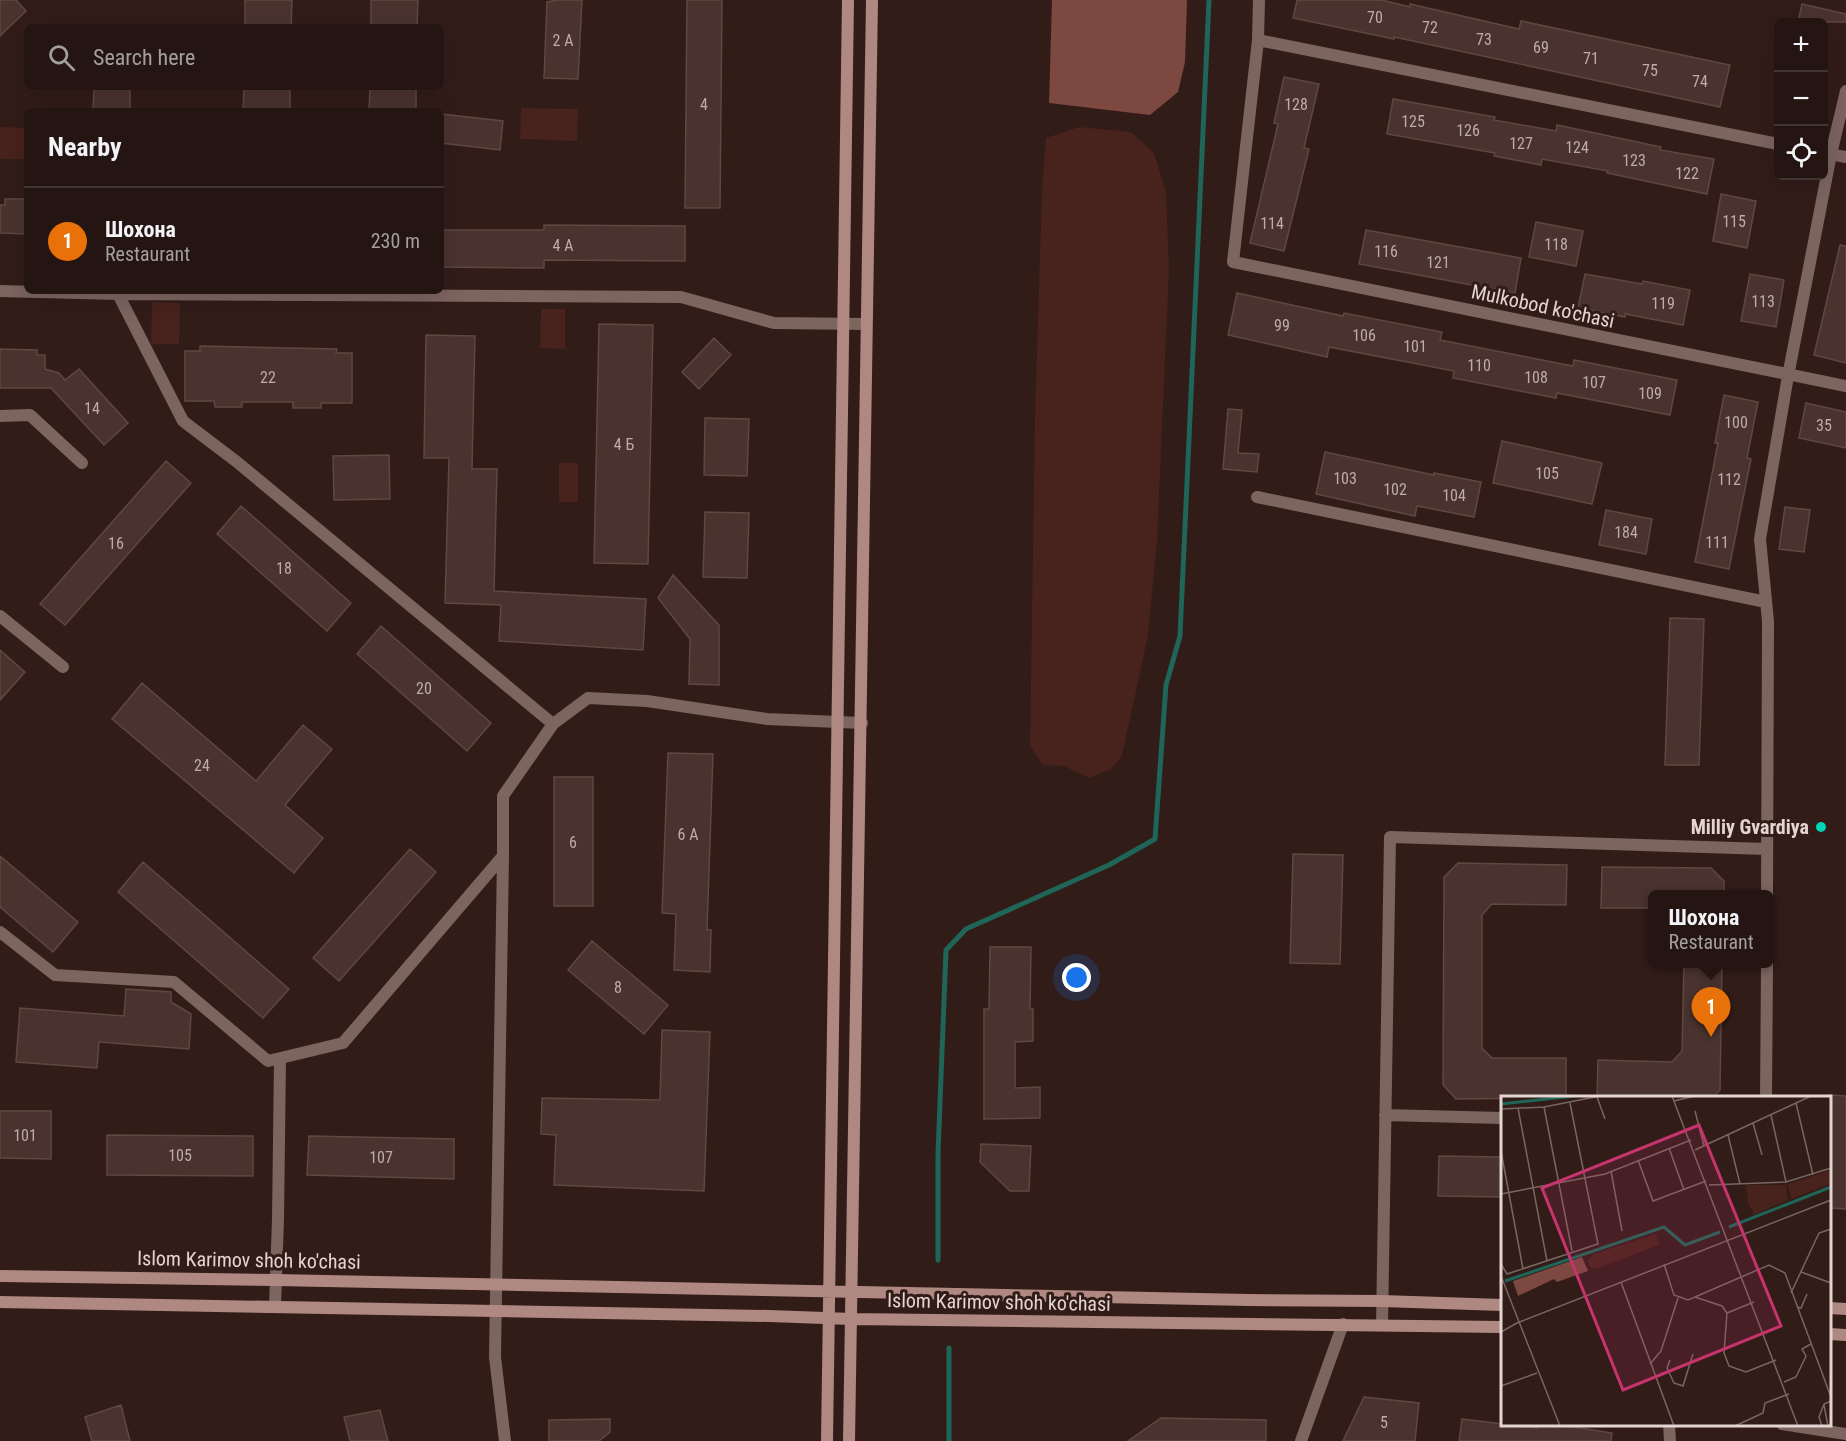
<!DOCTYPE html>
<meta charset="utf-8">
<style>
:root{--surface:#251512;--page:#2d1e1b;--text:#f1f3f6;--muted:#a39f9f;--line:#423432;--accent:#ea580c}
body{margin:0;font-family:"Roboto Condensed",sans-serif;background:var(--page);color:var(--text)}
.controls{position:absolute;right:18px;top:18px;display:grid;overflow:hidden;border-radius:9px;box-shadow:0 6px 24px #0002}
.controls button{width:54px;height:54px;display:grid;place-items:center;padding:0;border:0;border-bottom:2px solid var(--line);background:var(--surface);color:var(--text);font:30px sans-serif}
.you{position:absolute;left:1077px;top:978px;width:21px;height:21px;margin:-15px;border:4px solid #fff;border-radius:50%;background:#1a73e8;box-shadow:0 0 0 9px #1a73e833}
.badge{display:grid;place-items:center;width:39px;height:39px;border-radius:50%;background:var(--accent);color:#fff;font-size:20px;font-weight:700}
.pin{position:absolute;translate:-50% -50px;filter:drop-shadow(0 2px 3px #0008)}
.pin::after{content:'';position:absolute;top:32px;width:21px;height:18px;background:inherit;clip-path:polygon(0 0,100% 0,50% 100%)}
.popup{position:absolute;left:1648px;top:890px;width:126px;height:78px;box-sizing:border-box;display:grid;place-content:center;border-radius:9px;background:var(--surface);filter:drop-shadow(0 2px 4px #0005);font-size:20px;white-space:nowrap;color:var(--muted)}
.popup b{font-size:22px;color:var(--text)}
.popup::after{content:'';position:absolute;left:50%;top:100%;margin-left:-12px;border:12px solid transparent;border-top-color:var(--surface)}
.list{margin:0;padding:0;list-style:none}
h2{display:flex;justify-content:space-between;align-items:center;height:78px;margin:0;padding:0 24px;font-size:26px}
h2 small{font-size:20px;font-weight:400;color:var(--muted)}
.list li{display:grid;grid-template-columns:39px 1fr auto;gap:18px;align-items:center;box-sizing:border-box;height:108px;padding:0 24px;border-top:2px solid var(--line)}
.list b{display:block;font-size:22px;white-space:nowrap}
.list p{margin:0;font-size:20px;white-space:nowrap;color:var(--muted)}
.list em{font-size:20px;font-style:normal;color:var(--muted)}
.icon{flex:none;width:33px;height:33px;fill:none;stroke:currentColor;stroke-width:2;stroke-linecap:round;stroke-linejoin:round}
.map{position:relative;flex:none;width:1846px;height:1441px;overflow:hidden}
.search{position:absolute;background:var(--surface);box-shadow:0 6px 24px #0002;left:24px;top:24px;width:420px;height:66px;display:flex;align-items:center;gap:15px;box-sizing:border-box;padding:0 21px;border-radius:9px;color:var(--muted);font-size:22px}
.panel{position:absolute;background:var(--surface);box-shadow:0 6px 24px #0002;left:24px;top:108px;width:420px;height:186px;border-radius:9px}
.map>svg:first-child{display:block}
.green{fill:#48221c}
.forest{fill:#7c4840}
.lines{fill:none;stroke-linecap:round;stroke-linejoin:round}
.stream{stroke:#1f6558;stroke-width:5}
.building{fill:#4a332f;stroke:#5f4742;stroke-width:1.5}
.minor{stroke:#7c645f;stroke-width:12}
.secondary{stroke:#af8881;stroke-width:12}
.poi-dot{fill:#00d5b7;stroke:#311c18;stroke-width:2}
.labels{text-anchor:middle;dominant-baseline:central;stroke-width:6;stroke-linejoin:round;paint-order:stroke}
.number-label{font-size:16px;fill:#beaca9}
.street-label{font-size:20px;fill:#e4d5d2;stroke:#311c18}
.poi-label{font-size:20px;font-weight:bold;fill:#e4d5d2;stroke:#311c18;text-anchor:end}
.inset-river{fill:none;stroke:#1f6558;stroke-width:3}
.inset-road{fill:none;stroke:#796662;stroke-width:1.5}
.view{fill:#c7346d;fill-opacity:0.15;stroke:#c7346d;stroke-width:3}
.inset-edge{fill:none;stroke:#e4d5d2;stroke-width:3}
</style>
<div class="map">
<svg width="1846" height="1441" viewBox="0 0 1846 1441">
<rect width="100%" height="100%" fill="#311c18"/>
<path class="green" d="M 521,108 L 578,109 L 577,141 L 520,139 Z
M 0,127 L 27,128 L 27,159 L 0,159 Z
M 1079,127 L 1131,132 L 1154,153 L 1166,192 L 1169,269 L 1157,541 L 1148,635 L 1122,756 L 1111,769 L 1089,778 L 1064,766 L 1043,765 L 1030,746 L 1035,416 L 1042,190 L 1046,138 Z
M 152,302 L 180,303 L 179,344 L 151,344 Z
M 541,309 L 565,309 L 565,349 L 540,348 Z
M 559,463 L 578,463 L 578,502 L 559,502 Z"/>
<path class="forest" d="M 1052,0 L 1187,0 L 1185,62 L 1178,92 L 1150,115 L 1049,103 Z"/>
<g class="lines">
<path class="stream" d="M 938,1260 L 938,1154 L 946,950 L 966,929 L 1109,865 L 1155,839 L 1166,685 L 1180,636 L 1209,0
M 949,1441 L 949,1348"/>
</g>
<path class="building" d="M 0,0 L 16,0 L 26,11 L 0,36 Z
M 245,0 L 292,0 L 291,27 L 245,27 Z
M 371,0 L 418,0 L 417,27 L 371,27 Z
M 558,0 L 582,0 L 578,79 L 544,78 L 547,2 Z
M 687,0 L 722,0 L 720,208 L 685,208 Z
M 1297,0 L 1382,0 L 1410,7 L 1410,4 L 1519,29 L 1521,21 L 1730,65 L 1720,107 L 1394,37 L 1394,39 L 1293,18 Z
M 1802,4 L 1846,14 L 1846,22 L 1798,22 Z
M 1284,77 L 1319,84 L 1304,148 L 1309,149 L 1284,251 L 1250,243 L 1278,124 L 1274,123 Z
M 94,87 L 130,87 L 130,111 L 93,111 Z
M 244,87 L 290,87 L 290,111 L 243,111 Z
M 370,87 L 416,87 L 416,111 L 369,111 Z
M 1393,99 L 1495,117 L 1494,120 L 1556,131 L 1557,125 L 1661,147 L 1660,150 L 1714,159 L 1707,194 L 1607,173 L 1608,171 L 1542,159 L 1541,165 L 1494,156 L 1495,153 L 1387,134 Z
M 441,114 L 503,121 L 500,150 L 441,143 Z
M 1721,194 L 1756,201 L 1747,248 L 1713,241 Z
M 5,199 L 27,199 L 27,234 L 0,233 L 0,205 L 5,205 Z
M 1536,222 L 1583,231 L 1576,266 L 1529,257 Z
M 544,225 L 685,226 L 685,261 L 544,260 L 544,268 L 441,267 L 441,230 L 544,230 Z
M 1366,230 L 1521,258 L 1515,293 L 1359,264 Z
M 1840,245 L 1846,246 L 1846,363 L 1814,355 Z
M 1585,274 L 1642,284 L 1643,281 L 1690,290 L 1683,325 L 1625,314 L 1625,317 L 1578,308 Z
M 1750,274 L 1784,280 L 1776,327 L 1741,321 Z
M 1237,293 L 1343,316 L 1344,313 L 1442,332 L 1440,340 L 1573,366 L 1574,360 L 1677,380 L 1670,415 L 1557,393 L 1556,398 L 1453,378 L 1454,371 L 1329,347 L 1327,357 L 1228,335 Z
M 599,324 L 653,325 L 648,564 L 594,563 Z
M 426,335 L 475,336 L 472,469 L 497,469 L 494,591 L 646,599 L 643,650 L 499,641 L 501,605 L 445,603 L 449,458 L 424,458 Z
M 714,338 L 731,355 L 699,389 L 682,372 Z
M 200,346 L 337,349 L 336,353 L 352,353 L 352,403 L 321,403 L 321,408 L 293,408 L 293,402 L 242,402 L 242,407 L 215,407 L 214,401 L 185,401 L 185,351 L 200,351 Z
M 0,349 L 37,350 L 37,355 L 45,355 L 45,369 L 59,373 L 65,380 L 79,369 L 128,423 L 104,445 L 51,388 L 0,388 Z
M 1724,395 L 1758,402 L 1747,458 L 1751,459 L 1729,569 L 1695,562 L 1718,443 L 1715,443 Z
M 1806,403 L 1846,412 L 1846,448 L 1799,438 Z
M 1228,409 L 1242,410 L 1238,453 L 1259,454 L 1257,472 L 1223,469 Z
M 705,418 L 749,419 L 747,476 L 704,475 Z
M 1502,441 L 1602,463 L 1592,504 L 1493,483 Z
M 1325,452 L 1434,475 L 1434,473 L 1481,482 L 1474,517 L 1417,506 L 1415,516 L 1316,494 Z
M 389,455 L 390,499 L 334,500 L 333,456 Z
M 166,461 L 191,483 L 65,625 L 40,604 Z
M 241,506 L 351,603 L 327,631 L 217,534 Z
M 1785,507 L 1810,510 L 1804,552 L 1779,549 Z
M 1606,510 L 1652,519 L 1646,554 L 1599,545 Z
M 705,512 L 749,513 L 747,578 L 703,577 Z
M 673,575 L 719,625 L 719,685 L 689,684 L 690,639 L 658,598 Z
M 1670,618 L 1704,619 L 1699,765 L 1665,765 Z
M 381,626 L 491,723 L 467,751 L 357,654 Z
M 0,650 L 25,672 L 0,700 Z
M 142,683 L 256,781 L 303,725 L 332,749 L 285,805 L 323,838 L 294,873 L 112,719 Z
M 668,753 L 713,754 L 707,930 L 711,930 L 710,972 L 674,970 L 676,914 L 662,913 Z
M 554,777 L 593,777 L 593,906 L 554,906 Z
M 410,849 L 436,872 L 339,981 L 313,958 Z
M 1293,854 L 1343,855 L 1340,964 L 1290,963 Z
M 0,856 L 78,922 L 53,952 L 0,907 Z
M 143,862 L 289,989 L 263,1018 L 118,892 Z
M 1458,863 L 1567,865 L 1566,905 L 1492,904 L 1482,915 L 1482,1048 L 1492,1058 L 1566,1058 L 1566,1098 L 1456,1099 L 1443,1085 L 1444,877 Z
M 1602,867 L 1711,868 L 1724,881 L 1724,894 L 1653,894 L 1653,908 L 1601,908 Z
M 592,941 L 668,1005 L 644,1034 L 568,970 Z
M 990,947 L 1031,947 L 1030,1009 L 1033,1009 L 1033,1041 L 1015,1042 L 1015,1088 L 1040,1087 L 1040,1118 L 984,1119 L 984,1009 L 989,1009 Z
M 1684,963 L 1722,963 L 1720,1090 L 1712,1098 L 1597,1098 L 1598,1060 L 1672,1062 L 1682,1051 Z
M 126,989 L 171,992 L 171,1002 L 191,1014 L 189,1049 L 99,1042 L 97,1068 L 16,1062 L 20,1008 L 124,1016 Z
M 662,1030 L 710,1032 L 704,1191 L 554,1185 L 556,1135 L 541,1134 L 542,1098 L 660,1100 Z
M 1830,1095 L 1846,1096 L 1846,1209 L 1830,1208 Z
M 0,1111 L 51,1111 L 51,1159 L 0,1158 Z
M 107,1135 L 253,1136 L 253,1176 L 107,1175 Z
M 309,1136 L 454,1139 L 454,1179 L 307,1175 Z
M 981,1144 L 1031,1146 L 1029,1191 L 1010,1191 L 980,1162 Z
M 1439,1156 L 1503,1157 L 1503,1197 L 1438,1196 Z
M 1364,1397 L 1419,1403 L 1415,1441 L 1343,1441 Z
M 121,1405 L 130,1441 L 92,1441 L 85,1417 Z
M 380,1410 L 388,1441 L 350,1441 L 344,1417 Z
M 1161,1418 L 1266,1420 L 1266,1441 L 1128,1441 Z
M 610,1419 L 610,1432 L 599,1441 L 549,1441 L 549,1420 Z
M 1462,1419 L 1537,1428 L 1537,1425 L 1563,1425 L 1612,1433 L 1611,1441 L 1459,1441 Z"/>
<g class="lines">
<path class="minor" d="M 1259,0 L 1258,40 L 1233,262 L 1846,386
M 1258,40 L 1778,144
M 1824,153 L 1846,157
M 0,291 L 118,294 L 681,297 L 774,323 L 865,324
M 118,294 L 183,421 L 237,462 L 553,724
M 0,416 L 30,415 L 82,463
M 1257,497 L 1766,602
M 0,616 L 63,667
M 503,856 L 495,1357 L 505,1441
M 1767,894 L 1768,621 L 1760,539 L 1788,376 L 1831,154 L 1846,91
M 0,932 L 55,975 L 174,982 L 268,1061 L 343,1043 L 503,856 L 503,796 L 553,724 L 588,698 L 647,701 L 767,719 L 862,723
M 1766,1098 L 1767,964
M 1385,1115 L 1502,1118
M 275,1307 L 278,1219 L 280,1059
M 1382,1325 L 1390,837 L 1767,849
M 1669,1424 L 1670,1441
M 1782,1424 L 1846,1434
M 1301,1441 L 1343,1324"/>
<path class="secondary" d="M 0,1276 L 276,1280 L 1248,1300 L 1382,1301 L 1502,1305
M 0,1302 L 769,1316 L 852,1319 L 1502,1327
M 1830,1308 L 1846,1309
M 1830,1334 L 1846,1335
M 827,1441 L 848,0
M 849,1441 L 872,0"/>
</g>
<circle class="poi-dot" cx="1821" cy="827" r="6"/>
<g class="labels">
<g class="number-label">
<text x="1375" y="17">70</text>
<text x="1430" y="27">72</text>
<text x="1484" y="39">73</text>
<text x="563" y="40">2 А</text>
<text x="1541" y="47">69</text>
<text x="1591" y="58">71</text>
<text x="1650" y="70">75</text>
<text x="1700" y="81">74</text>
<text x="704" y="104">4</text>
<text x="1296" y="104">128</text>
<text x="1413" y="121">125</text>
<text x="1468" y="130">126</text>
<text x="1521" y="143">127</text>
<text x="1577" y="147">124</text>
<text x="1634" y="160">123</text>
<text x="1687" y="173">122</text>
<text x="1734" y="221">115</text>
<text x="1272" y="223">114</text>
<text x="1556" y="244">118</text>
<text x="563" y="245">4 А</text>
<text x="1386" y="251">116</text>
<text x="1438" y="262">121</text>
<text x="1763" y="301">113</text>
<text x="1663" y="303">119</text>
<text x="1282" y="325">99</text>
<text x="1364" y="335">106</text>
<text x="1415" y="346">101</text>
<text x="1479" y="365">110</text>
<text x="268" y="377">22</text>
<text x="1536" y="377">108</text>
<text x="1594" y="382">107</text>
<text x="1650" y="393">109</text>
<text x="92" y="408">14</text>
<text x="1736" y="422">100</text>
<text x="1824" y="425">35</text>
<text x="624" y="444">4 Б</text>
<text x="1547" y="473">105</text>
<text x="1345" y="478">103</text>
<text x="1729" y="479">112</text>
<text x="1395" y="489">102</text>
<text x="1454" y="495">104</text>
<text x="1626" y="532">184</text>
<text x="1717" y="542">111</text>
<text x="116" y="543">16</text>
<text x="284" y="568">18</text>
<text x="424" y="688">20</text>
<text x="202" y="765">24</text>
<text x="688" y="834">6 А</text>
<text x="573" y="842">6</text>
<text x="618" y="987">8</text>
<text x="25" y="1135">101</text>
<text x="180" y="1155">105</text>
<text x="381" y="1157">107</text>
<text x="1384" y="1422">5</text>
</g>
<g class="street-label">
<text transform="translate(1543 306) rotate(12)">Mulkobod ko'chasi</text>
<text transform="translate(249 1260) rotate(1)">Islom Karimov shoh ko'chasi</text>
<text transform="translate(999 1302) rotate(1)">Islom Karimov shoh ko'chasi</text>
</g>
<g class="poi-label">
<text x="1809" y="827">Milliy Gvardiya</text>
</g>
</g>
<g transform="translate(1501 1096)">
<rect width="330" height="330" fill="#311c18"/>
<path d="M 330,74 L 330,88 L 290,103 L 287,88 ZM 245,89 L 285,89 L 287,104 L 253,119 L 247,107 ZM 155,138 L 158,149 L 97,172 L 89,171 L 87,165 L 92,158 Z" fill="#48221c"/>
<path d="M 81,161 L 87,175 L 56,186 L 53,183 L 17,200 L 12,185 Z" fill="#7c4840"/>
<path class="inset-river" d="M 0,8 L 73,0M 228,131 L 330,91M 4,185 L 163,131 L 184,149 L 219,136"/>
<path class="inset-road" d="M 171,0 L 297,330M 96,1 L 104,23M 173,5 L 194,0M 295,7 L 312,79M 43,11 L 71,155M 17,12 L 46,165M 0,13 L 43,11 L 99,0M 194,15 L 203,50M 270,19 L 285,86M 252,27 L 261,59M 227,39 L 239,88M 168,52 L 183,94M 194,54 L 310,0M 0,55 L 22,173M 137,64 L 152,105 L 205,85M 110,75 L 121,135M 208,89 L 285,86 L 330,72M 0,98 L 104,78 L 190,44M 0,168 L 6,178 L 97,148 L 69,7M 163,168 L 173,199 L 187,204 L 194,201 L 221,210 L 226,217M 300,176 L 330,187M 0,180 L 59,330M 120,186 L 173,330M 290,197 L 318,137 L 330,133M 194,201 L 268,169 L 284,177 L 330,301M 296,211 L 300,212 L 306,198M 226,217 L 223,257 L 228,270 L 245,276 L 275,264M 226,217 L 253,206M 16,227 L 330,104M 0,236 L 16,227M 169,264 L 166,272 L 173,287 L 182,290 L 192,258M 149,268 L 160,255 L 177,202M 283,286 L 295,281 L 305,260 L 301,253 L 310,248M 0,290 L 36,277M 323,309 L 327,330M 234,330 L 262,317 L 264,307 L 288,298M 321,330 L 318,321 L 323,308 L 330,305"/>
<path class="view" d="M 198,29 L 280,230 L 122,294 L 41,92 Z"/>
<rect width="330" height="330" class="inset-edge"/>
</g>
</svg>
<div class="controls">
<button>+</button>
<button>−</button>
<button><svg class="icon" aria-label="locate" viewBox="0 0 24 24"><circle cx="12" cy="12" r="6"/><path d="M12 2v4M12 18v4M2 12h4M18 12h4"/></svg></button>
</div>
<div class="you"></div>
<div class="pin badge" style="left:1711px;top:1037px;background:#e8710a">1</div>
<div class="popup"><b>Шохона</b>Restaurant</div>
<div class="search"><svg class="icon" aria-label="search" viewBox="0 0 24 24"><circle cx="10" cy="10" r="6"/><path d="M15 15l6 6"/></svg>Search here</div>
<section class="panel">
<h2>Nearby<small></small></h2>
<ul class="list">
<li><span class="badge" style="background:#e8710a">1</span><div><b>Шохона</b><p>Restaurant</p></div><em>230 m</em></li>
</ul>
</section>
</div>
